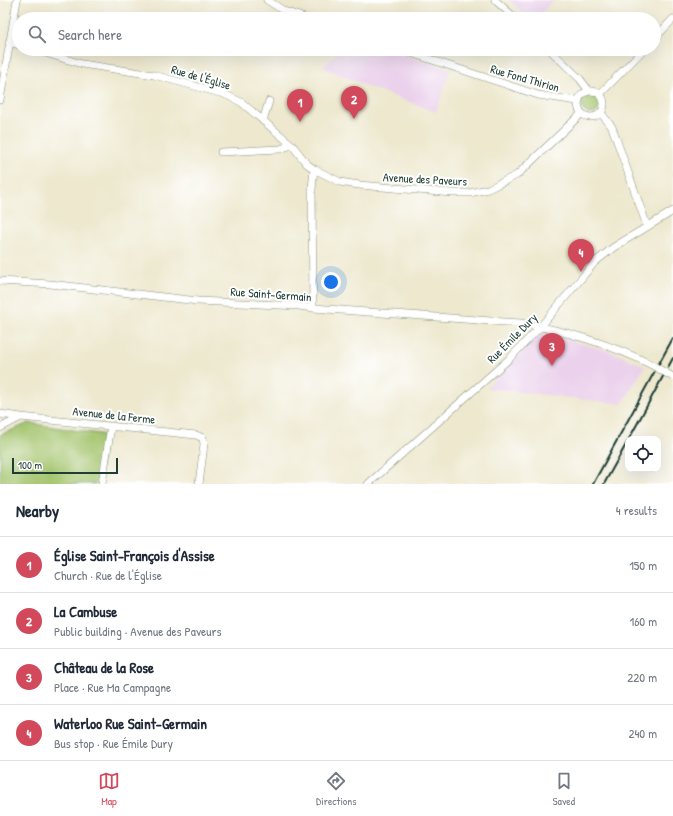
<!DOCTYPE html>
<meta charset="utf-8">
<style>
:root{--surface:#fff;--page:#f6f6f7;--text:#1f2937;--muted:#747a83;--line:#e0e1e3;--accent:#d1495b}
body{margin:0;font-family:"Patrick Hand",sans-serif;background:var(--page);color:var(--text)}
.controls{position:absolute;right:12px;bottom:12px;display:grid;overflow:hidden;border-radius:8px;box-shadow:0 4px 16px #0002}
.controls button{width:36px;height:36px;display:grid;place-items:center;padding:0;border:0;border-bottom:1px solid var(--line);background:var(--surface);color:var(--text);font:20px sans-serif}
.scale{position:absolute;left:12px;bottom:10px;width:106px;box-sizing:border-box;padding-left:4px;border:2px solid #1f3d34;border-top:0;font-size:11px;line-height:14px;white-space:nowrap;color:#1f3d34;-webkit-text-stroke:3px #fff;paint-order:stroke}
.you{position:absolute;left:331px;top:282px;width:14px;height:14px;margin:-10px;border:3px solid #fff;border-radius:50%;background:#1a73e8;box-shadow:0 0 0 6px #1a73e833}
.badge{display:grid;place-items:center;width:26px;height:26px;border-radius:50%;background:var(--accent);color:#fff;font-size:13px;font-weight:700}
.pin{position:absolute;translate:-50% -33px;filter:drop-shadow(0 1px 2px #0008)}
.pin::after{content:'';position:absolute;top:21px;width:14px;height:12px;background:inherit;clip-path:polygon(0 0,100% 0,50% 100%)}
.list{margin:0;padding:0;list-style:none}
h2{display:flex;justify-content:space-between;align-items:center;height:52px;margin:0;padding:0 16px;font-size:17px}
h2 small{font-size:13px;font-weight:400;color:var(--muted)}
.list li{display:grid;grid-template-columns:26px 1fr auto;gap:12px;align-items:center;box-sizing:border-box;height:56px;padding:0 16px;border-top:1px solid var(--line)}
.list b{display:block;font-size:15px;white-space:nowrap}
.list p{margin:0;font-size:13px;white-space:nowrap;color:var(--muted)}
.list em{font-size:13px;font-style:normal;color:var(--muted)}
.icon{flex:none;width:22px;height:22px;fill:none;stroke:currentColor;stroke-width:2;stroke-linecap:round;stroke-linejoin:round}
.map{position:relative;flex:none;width:673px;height:484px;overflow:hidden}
.search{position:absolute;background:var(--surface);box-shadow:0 4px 16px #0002;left:12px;right:12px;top:12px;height:44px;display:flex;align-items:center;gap:10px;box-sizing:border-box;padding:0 14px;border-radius:22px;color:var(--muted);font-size:15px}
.sheet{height:276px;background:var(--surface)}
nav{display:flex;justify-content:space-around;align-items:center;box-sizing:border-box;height:56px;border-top:1px solid var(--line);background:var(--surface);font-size:11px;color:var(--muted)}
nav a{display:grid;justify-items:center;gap:2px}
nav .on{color:var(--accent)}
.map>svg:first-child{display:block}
.built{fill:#ebd1ec}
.green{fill:#a2c36b;stroke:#608050}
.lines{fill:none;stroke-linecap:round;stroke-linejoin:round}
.minor-casing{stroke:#869281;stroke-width:8}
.minor{stroke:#fff;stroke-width:7}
.rail{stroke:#1f3d34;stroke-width:2}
.minor-bridge-casing{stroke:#869281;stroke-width:8;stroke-linecap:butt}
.minor-bridge{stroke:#fff;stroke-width:7}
.labels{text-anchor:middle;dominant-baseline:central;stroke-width:4;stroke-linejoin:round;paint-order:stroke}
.street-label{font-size:12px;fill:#1f3d34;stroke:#fff}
</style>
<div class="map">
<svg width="673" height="484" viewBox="0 0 673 484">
<rect width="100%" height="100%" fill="#fff"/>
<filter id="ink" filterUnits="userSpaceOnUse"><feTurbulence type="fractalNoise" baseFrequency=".025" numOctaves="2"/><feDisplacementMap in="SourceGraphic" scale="8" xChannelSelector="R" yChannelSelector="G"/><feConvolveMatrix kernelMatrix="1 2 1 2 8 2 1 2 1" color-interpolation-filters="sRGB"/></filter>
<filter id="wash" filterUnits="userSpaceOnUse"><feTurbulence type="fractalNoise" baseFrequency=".012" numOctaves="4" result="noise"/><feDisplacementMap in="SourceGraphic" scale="16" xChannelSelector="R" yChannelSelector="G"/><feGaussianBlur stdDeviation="0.9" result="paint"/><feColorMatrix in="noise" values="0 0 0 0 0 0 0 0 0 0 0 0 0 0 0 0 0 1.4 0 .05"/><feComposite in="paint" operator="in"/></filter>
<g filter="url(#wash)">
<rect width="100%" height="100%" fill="#ede8ce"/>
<path class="built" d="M 509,0 L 553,0 L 536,19 L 529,19 Z
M 341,49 L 388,49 L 450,70 L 436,112 L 363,85 L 323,67 Z
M 541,333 L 609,351 L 645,366 L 622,404 L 486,388 Z"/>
<path class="green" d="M581 104a10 10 0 1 1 20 0a10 10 0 1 1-20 0Z
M 29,423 L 106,435 L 98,484 L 0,484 L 0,435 Z"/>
</g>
<g filter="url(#ink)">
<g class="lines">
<g class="minor-casing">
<path id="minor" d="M 267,0 L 284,11 L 308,19
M 495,0 L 516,19
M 654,39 L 673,19
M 9,42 L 19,45
M 32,49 L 82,64 L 154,75 L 224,94 L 241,102 L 292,145 L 307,164 L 314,169 L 340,182 L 359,185 L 452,193 L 470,193 L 488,189 L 517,175 L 581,114
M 399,49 L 538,95 L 577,101
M 549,49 L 580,79 L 589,91
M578 104a13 13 0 1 1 26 0a13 13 0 1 1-26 0Z
M 600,94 L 644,49
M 0,100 L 17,0
M 601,113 L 612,127 L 647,226
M 263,121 L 269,101
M 221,152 L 280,149 L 292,145
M 0,281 L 50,284 L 198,301 L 299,306 L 313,308 L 520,323 C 563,330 613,345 652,365
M 313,308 L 312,189 L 314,169
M 0,414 L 21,417
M 0,428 L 21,417 L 196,435 L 203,438 L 204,444 L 199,484
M 102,484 L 111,426
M 368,484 L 509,359 L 541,326 L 595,262 L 614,247 L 673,211"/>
</g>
<use href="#minor" class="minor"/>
<path class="rail" d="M 629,439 L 673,358
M 593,484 L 673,338
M 604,484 L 628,441"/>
<g class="minor-bridge-casing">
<path id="minor-bridge" d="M 652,365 L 673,377"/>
</g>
<use href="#minor-bridge" class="minor-bridge"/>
</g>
</g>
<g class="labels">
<g class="street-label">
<text transform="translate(201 77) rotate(16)">Rue de l'Église</text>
<text transform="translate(525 78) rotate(16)">Rue Fond Thirion</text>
<text transform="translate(425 179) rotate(3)">Avenue des Paveurs</text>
<text transform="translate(271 294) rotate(4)">Rue Saint-Germain</text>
<text transform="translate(512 338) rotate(-45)">Rue Émile Dury</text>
<text transform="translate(114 415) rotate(6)">Avenue de la Ferme</text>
</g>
</g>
</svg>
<div class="controls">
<button><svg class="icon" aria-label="locate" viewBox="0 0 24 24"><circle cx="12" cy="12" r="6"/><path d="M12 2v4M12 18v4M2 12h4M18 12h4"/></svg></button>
</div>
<div class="scale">100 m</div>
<div class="you"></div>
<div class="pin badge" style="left:300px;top:122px">1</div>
<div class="pin badge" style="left:354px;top:119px">2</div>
<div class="pin badge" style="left:552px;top:366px">3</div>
<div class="pin badge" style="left:581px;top:272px">4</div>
<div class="search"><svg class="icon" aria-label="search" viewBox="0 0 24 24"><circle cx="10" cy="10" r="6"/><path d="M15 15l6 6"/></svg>Search here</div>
</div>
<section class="sheet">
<h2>Nearby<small>4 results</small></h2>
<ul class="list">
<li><span class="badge">1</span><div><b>Église Saint-François d'Assise</b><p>Church · Rue de l'Église</p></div><em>150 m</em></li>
<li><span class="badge">2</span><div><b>La Cambuse</b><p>Public building · Avenue des Paveurs</p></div><em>160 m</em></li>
<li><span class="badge">3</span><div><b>Château de la Rose</b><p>Place · Rue Ma Campagne</p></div><em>220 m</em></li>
<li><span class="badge">4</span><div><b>Waterloo Rue Saint-Germain</b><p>Bus stop · Rue Émile Dury</p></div><em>240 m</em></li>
</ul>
</section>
<nav>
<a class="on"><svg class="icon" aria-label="map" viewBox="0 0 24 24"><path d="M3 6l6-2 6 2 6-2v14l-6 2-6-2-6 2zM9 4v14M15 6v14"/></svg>Map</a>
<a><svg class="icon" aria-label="directions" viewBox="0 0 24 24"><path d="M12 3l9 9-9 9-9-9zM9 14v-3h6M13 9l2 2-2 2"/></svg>Directions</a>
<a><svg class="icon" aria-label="saved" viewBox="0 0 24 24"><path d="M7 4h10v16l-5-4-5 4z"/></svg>Saved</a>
</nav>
